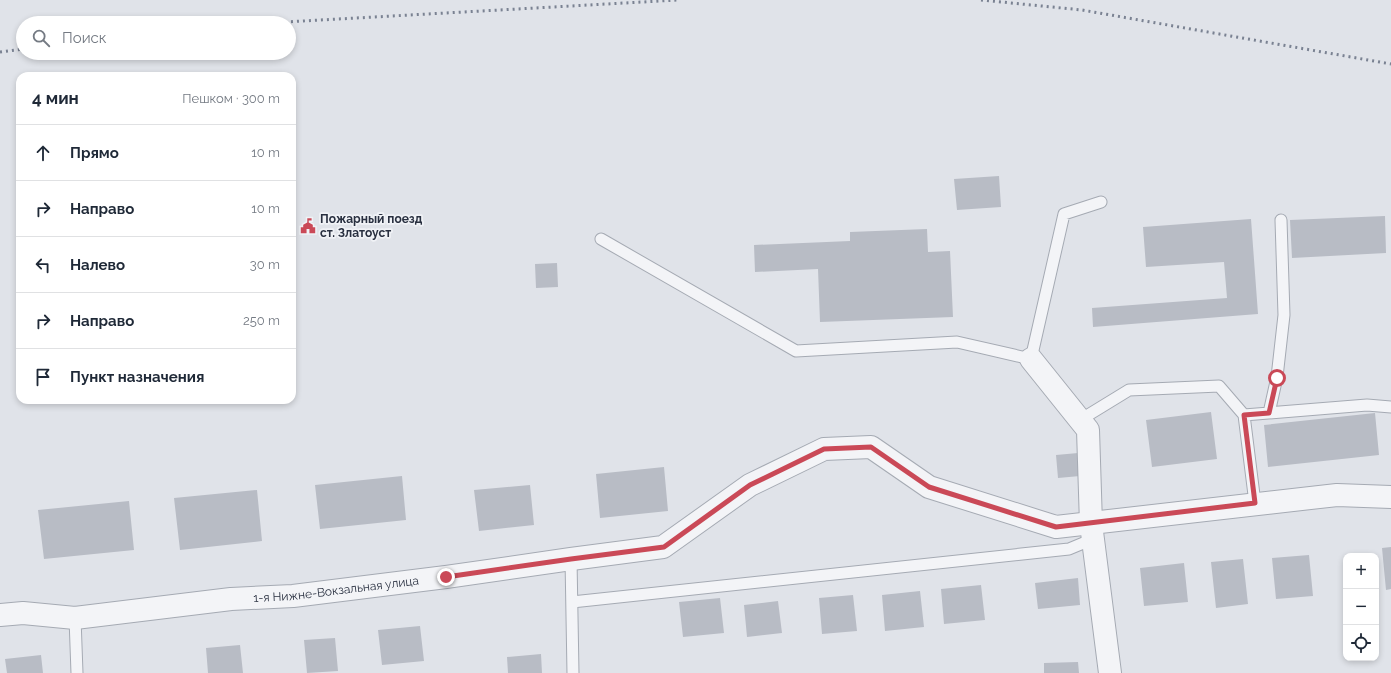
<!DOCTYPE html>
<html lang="ru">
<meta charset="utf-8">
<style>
:root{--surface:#fff;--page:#f2f2f3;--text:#1f2937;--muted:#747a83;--line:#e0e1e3}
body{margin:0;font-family:Raleway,sans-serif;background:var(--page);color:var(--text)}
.controls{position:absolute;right:12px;bottom:12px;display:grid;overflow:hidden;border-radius:8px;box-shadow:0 2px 6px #0003}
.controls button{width:36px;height:36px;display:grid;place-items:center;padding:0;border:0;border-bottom:1px solid var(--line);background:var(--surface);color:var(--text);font:20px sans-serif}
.stop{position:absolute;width:12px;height:12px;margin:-9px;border:3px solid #ca4957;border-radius:50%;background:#fff}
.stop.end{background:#ca4957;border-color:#fff;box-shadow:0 1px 4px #0008}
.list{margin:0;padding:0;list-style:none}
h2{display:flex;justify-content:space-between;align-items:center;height:52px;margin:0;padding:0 16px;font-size:17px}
h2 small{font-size:13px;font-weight:400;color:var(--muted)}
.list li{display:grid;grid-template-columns:26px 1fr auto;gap:12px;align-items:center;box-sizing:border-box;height:56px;padding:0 16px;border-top:1px solid var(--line)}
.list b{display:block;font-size:15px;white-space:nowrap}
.list em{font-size:13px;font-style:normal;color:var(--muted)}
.icon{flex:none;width:22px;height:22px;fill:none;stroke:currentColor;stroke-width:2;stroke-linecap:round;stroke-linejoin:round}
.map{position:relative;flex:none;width:1391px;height:673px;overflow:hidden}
.search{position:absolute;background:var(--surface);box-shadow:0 2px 6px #0003;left:16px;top:16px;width:280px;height:44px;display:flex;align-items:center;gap:10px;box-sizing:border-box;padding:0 14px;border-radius:22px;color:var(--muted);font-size:15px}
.panel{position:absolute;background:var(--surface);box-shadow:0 2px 6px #0003;left:16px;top:72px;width:280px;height:332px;border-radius:12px}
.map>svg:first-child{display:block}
.building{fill:#b8bcc5}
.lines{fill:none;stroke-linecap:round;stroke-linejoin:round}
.service-casing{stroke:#a5aab3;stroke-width:13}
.minor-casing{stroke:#a5aab3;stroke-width:24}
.service{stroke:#f3f4f7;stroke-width:11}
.minor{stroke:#f3f4f7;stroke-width:22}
.rail{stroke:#7a8292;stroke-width:3;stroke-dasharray:2 4;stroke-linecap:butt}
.route{stroke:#ca4957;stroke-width:5}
.labels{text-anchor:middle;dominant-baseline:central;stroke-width:3.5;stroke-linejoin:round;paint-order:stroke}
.poi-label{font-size:12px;font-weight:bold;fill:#293040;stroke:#f0f2f6;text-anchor:start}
.street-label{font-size:12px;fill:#293040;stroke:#f0f2f6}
</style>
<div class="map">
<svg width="1391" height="673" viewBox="0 0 1391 673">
<rect width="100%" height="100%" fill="#e0e3e9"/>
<path class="building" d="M 999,176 L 1001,207 L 957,210 L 954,179 Z
M 1385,216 L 1386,253 L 1292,258 L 1290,220 Z
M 1251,219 L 1258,314 L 1093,327 L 1092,308 L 1227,298 L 1224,262 L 1146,267 L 1143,227 Z
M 927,229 L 928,252 L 950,251 L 953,317 L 820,322 L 818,269 L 755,272 L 754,245 L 850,241 L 850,232 Z
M 557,263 L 558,287 L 536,288 L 535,264 Z
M 1211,412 L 1217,459 L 1152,467 L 1146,420 Z
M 1375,413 L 1379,455 L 1268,467 L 1264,425 Z
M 1078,453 L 1080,476 L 1058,478 L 1056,455 Z
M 664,467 L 668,511 L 600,518 L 596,474 Z
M 402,476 L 406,520 L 320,529 L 315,485 Z
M 530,485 L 534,525 L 479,531 L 474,490 Z
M 257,490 L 262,541 L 180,550 L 174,498 Z
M 129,501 L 134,550 L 44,559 L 38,510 Z
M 1391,547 L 1391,589 L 1386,590 L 1382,548 Z
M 1309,555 L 1313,596 L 1276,599 L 1272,558 Z
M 1243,559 L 1248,604 L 1216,608 L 1211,562 Z
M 1184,563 L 1188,602 L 1144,606 L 1140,568 Z
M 1078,578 L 1080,605 L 1038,609 L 1035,583 Z
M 981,585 L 985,620 L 944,624 L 941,589 Z
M 920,591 L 924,627 L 885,631 L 882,595 Z
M 853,595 L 857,631 L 822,634 L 819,598 Z
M 720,598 L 724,633 L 683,637 L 679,602 Z
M 778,601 L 782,633 L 747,637 L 744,605 Z
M 420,626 L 424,661 L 382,665 L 378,630 Z
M 335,638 L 338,671 L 307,673 L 304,640 Z
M 240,645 L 243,673 L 208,673 L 206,648 Z
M 541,654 L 542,673 L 508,673 L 507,657 Z
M 41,655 L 43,673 L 7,673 L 5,659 Z
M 1078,662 L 1079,673 L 1044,673 L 1044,663 Z"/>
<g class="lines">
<g class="service-casing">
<path id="service" d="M 601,239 L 796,351 L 957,342 L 1031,359 L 1064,214 L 1101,202
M 1269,413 L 1277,377 L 1284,315 L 1281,220
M 1244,415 L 1255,503
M 1080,420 L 1129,390 L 1219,386 L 1244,415 L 1367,405 L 1391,407
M 571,559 L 573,673
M 572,602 L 1069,549 L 1093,539
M 75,618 L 77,673"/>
</g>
<g class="minor-casing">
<g id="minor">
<path d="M 1031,359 L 1088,430 L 1091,524 L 1110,673"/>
<path id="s1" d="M 0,615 L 23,613 L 75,618 L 231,599 L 293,596 L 446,577 L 571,559 L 663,547 L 750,485 L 824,449 L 871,447 L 929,487 L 1056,527 L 1337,495 L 1391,497"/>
</g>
</g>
<use href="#service" class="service"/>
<use href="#minor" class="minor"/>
<path class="rail" d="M 981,0 L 1082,10 L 1391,64
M 267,23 L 678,0
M 0,52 L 23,49"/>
</g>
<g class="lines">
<path class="route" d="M 446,577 L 571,559 L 664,547 L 750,485 L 824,449 L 871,447 L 929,487 L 1056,527 L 1255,503 L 1244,415 L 1269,413 L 1277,378"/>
</g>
<defs>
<g id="civic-bare" transform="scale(1.2)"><path d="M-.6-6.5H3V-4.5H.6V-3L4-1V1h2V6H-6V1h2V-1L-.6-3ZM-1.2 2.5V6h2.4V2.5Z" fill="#ca4957" stroke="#f0f2f6" stroke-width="2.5" paint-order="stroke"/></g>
</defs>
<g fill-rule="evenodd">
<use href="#civic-bare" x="308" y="226"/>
</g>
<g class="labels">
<g class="poi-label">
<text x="320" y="219">Пожарный поезд<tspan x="320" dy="14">ст. Златоуст</tspan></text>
</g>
<g class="street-label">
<text stroke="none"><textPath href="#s1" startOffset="338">1-я Нижне-Вокзальная улица</textPath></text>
</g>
</g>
</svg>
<div class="controls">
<button>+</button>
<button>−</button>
<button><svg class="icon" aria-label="locate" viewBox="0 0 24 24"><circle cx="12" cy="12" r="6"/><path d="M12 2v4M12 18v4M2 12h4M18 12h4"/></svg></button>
</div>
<div class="stop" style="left:1277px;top:378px"></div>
<div class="stop end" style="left:446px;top:577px"></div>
<div class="search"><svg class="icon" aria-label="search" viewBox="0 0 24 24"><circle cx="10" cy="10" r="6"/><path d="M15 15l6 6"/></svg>Поиск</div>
<section class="panel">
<h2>4 мин<small>Пешком · 300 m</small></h2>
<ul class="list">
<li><svg class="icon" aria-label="ahead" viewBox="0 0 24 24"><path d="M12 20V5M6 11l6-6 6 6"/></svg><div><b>Прямо</b></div><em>10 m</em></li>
<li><svg class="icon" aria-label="right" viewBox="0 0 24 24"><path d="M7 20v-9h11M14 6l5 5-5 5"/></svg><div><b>Направо</b></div><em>10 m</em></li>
<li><svg class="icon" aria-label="left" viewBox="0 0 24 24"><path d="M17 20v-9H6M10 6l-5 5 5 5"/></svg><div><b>Налево</b></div><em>30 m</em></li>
<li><svg class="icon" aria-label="right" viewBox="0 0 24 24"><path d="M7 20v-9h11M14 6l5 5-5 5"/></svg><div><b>Направо</b></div><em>250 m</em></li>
<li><svg class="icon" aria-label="arrive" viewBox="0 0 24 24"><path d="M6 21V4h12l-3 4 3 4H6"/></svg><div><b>Пункт назначения</b></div></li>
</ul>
</section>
</div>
